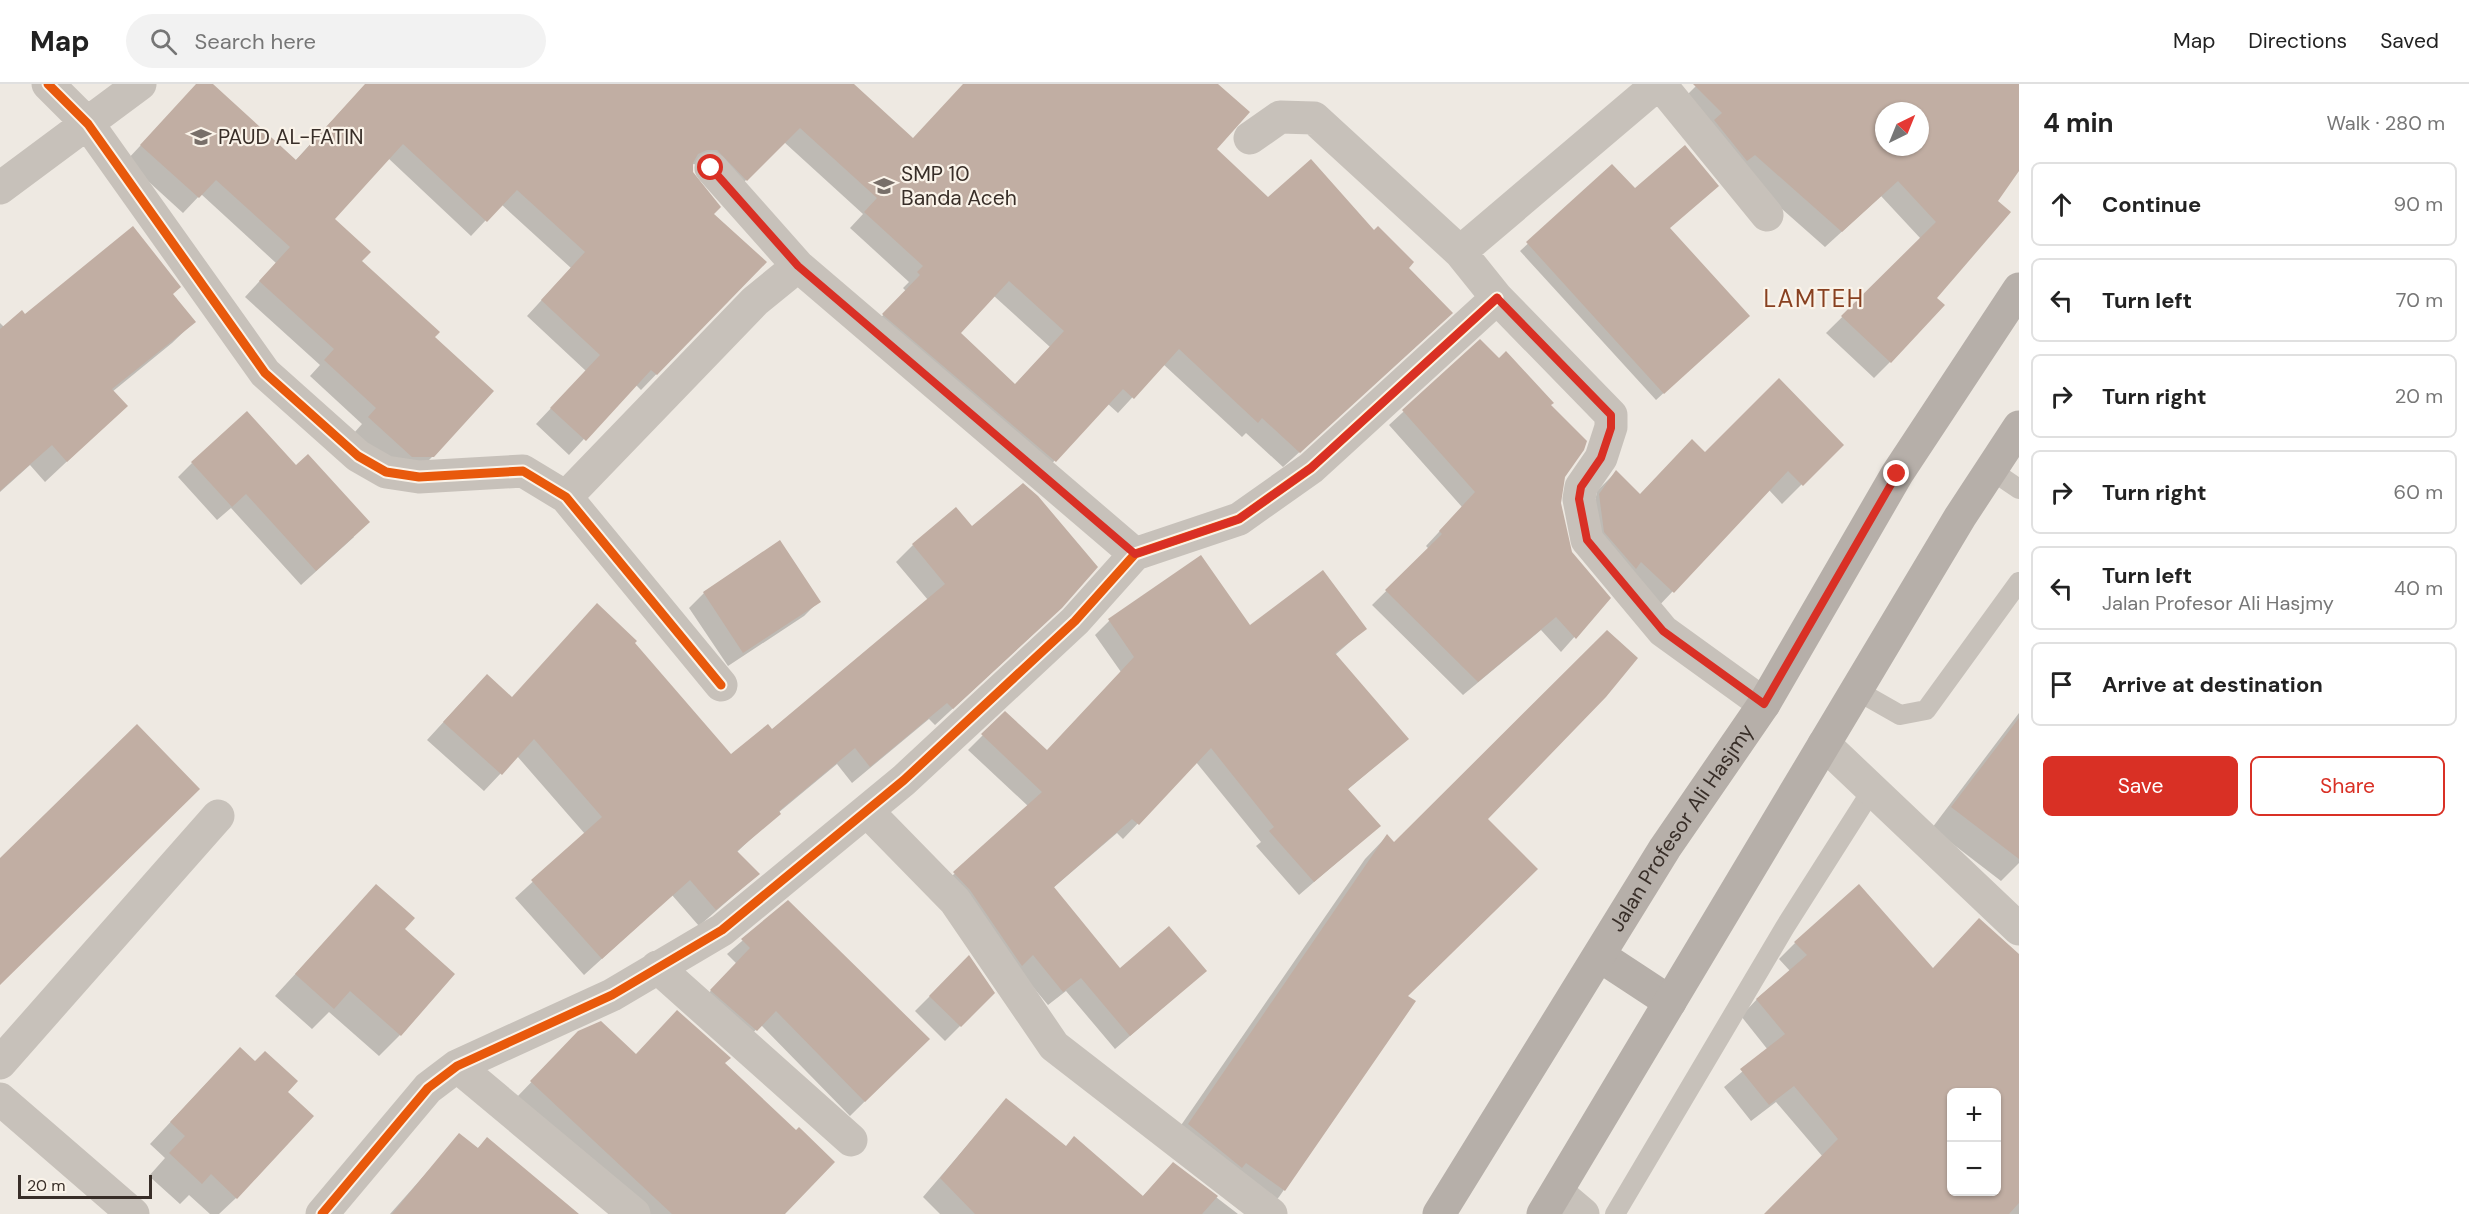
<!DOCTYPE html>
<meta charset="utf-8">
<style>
:root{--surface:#fff;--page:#f2f2f2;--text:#222;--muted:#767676;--line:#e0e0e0;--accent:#d93025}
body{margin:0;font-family:"DM Sans",sans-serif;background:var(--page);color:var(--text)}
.controls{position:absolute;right:18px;bottom:18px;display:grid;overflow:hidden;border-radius:9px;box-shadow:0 2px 4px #0004}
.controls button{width:54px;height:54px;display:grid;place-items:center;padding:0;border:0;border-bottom:2px solid var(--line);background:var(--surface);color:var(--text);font:30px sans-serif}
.compass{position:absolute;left:1875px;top:18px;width:54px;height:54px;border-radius:50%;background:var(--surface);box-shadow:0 2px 4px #0004;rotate:43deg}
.scale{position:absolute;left:18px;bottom:15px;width:134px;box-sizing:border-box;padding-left:6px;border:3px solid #382e28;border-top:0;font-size:16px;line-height:21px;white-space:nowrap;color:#382e28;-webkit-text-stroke:4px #faf3e9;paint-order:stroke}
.stop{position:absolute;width:18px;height:18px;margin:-14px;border:4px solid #d93025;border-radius:50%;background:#fff}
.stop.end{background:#d93025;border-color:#fff;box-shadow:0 2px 6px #0008}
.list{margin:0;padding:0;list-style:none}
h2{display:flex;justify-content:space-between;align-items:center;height:78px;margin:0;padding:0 24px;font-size:26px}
h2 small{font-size:20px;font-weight:400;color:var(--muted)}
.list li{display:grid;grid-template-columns:39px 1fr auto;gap:18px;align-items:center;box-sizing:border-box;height:84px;margin:0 12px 12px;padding:0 12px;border:2px solid var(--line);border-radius:9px}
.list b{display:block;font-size:22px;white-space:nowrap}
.list p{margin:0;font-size:20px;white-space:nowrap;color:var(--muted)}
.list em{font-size:20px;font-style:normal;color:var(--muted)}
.actions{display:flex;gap:12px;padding:18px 24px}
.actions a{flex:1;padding:14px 0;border:2px solid var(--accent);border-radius:9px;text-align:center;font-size:21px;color:var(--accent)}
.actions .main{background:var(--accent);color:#fff}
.icon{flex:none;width:33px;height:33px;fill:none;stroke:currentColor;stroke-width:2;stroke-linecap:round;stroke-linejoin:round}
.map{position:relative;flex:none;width:2019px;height:1130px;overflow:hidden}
header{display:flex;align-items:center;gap:36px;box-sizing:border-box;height:84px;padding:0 30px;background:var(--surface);border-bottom:2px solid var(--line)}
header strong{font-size:28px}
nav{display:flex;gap:33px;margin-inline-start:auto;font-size:21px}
.search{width:420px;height:54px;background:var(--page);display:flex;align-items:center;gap:15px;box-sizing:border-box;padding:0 21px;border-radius:33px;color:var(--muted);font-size:22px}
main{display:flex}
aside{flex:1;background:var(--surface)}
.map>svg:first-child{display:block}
.shadow{fill:#0003;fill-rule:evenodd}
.building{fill:#c1aea3;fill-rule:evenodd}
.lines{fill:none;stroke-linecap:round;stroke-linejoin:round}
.lane{stroke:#c7c1ba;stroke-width:20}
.street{stroke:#c7c1ba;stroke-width:33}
.primary{stroke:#b6afa9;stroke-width:33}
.cycleway-casing{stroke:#faf3e9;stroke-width:13}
.cycleway{stroke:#e8590c;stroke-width:9}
.route{stroke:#d93025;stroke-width:8}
.labels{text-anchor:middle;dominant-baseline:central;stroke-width:4.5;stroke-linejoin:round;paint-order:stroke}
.poi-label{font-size:21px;fill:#382e28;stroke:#faf3e9;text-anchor:start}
.street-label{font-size:21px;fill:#382e28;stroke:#faf3e9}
.quarter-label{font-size:24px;letter-spacing:1.5px;fill:#884020;stroke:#faf3e9}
</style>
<header>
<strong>Map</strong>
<div class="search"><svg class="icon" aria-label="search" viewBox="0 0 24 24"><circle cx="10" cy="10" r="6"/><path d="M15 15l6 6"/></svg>Search here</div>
<nav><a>Map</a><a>Directions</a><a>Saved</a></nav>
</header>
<main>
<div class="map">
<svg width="2019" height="1130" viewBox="0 0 2019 1130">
<rect width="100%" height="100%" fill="#eee9e2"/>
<path class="shadow" d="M 198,0 L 211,0 L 295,77 L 366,0 L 852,0 L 913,55 L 965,0 L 1216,0 L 1215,65 L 1268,115 L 1406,184 L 1436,244 L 1283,383 L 1246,349 L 1242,353 L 1163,280 L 1118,329 L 1108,320 L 1040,392 L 869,246 L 906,207 L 903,204 L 909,198 L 850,144 L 863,130 L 784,58 L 731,111 L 702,81 L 692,80 L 691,89 L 712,130 L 765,178 L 641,306 L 635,300 L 569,371 L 536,340 L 586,287 L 527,232 L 571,184 L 501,120 L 471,152 L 388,74 L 333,135 L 360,177 L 433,372 L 417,388 L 397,388 L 354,349 L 362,340 L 310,292 L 320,281 L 245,213 L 276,179 L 201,110 L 183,129 L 126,77 ZM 994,212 L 1050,263 L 1014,302 L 959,249 Z
M 1698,0 L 2019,0 L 2019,85 L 1996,117 L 1935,214 L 1890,278 L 1874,294 L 1826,249 L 1921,155 L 1881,112 L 1825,163 L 1738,86 L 1679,19 ZM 1884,27 L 1920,27 L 1920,63 L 1884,63 Z
M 1612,82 L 1669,144 L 1741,238 L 1656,316 L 1520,167 Z
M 172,211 L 194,238 L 172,259 L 112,308 L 126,322 L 45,398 L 30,381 L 0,408 L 0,239 L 4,243 L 25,232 Z
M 1480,257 L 1549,321 L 1559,419 L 1571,468 L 1609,514 L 1561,568 L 1541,546 L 1463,611 L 1372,521 L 1429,465 L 1426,462 L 1462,423 L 1389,341 Z
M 1842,360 L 1782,420 L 1769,406 L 1654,527 L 1586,467 L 1597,407 L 1616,388 L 1639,412 L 1705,370 Z
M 192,379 L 354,453 L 301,501 L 231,424 L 217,436 L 178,393 Z
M 913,461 L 1043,541 L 935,641 L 929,635 L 852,699 L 837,680 L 778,729 L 736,769 L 758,790 L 699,842 L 672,811 L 584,891 L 515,814 L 585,750 L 517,672 L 484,707 L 427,656 L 470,609 L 511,614 L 633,559 L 731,673 L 772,647 L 928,516 L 896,478 Z
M 1201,473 L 1250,543 L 1365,545 L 1335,571 L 1407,655 L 1347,706 L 1379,742 L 1299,811 L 1256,762 L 1261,758 L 1196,678 L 1123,755 L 1117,749 L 1053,804 L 1119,886 L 1205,887 L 1115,965 L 1066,907 L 1048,921 L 1018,885 L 940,803 L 1028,722 L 968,666 L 1005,629 L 1046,668 L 1121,588 L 1095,551 L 1109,537 Z
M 704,509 L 819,517 L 804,532 L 728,582 L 689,524 Z
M 2019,629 L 2019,779 L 2001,797 L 1932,744 Z
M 1486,735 L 1406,913 L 1413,918 L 1279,1113 L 1262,1130 L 1166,1063 L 1365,775 L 1387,752 L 1394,760 Z
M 376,802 L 403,845 L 400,951 L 379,972 L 329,928 L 312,945 L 275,912 Z
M 787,818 L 928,955 L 850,1032 L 761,941 L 741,960 L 697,921 L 737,880 L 727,870 Z
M 1795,859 L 1932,886 L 2019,872 L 2019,1130 L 1766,1130 L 1823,1073 L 1776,1018 L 1751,1037 L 1724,1003 L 1768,966 L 1741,932 L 1760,912 L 1790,887 L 1779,875 ZM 1952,1008 L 1996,1008 L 1996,1108 L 1952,1108 Z
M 969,873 L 993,909 L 945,957 L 915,927 Z
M 564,964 L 723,979 L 783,1130 L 641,1130 L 517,1013 Z
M 219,986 L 286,1008 L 236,1114 L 219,1130 L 210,1130 L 189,1111 L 180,1120 L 149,1092 L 165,1074 L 150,1060 Z
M 1006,1016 L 1065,1064 L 1142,1113 L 1173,1080 L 1238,1130 L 940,1130 L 923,1113 Z
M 460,1051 L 477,1065 L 487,1055 L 577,1130 L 390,1130 Z"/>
<path class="building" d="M 196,0 L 213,0 L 296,76 L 365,0 L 854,0 L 913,54 L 963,0 L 1218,0 L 1250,28 L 1217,65 L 1268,113 L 1311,75 L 1374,146 L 1378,142 L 1414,178 L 1409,184 L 1453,229 L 1300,369 L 1262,334 L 1258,339 L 1179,265 L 1134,315 L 1123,305 L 1056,378 L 882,230 L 920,191 L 917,188 L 923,182 L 864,128 L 877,114 L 800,44 L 747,97 L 717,66 L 707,66 L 698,70 L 693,79 L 693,88 L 721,123 L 714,130 L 767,178 L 657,291 L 651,286 L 586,357 L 550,324 L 600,271 L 541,216 L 585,168 L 517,106 L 487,138 L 403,60 L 335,135 L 371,168 L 362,177 L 440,248 L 435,253 L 494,307 L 434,373 L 412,373 L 368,333 L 376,324 L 324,276 L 334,265 L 259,197 L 290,163 L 216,96 L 199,114 L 140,61 ZM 1009,197 L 1064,247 L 1015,300 L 961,249 Z
M 1693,0 L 2019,0 L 2019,87 L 1998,117 L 2011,128 L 1937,214 L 1945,221 L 1891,279 L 1841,232 L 1936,138 L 1898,97 L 1842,148 L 1755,71 L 1747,77 L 1714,36 L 1722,29 ZM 1884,27 L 1920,27 L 1920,63 L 1884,63 Z
M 1685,61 L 1719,102 L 1670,144 L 1750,232 L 1664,310 L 1526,158 L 1612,80 L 1635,104 Z
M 133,142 L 181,203 L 173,210 L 196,238 L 112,305 L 128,322 L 67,378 L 52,361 L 0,407 L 0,245 L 22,226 L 25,230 Z
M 1480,255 L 1499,274 L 1506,267 L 1554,319 L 1551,321 L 1587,357 L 1584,366 L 1565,393 L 1561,419 L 1572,468 L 1611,514 L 1576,555 L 1556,533 L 1478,598 L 1385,506 L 1442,450 L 1439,447 L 1475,408 L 1402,326 Z
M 1779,294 L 1844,361 L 1803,402 L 1788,387 L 1674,509 L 1641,478 L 1636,485 L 1604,448 L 1599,410 L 1616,386 L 1640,410 L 1692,355 L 1705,368 Z
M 247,327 L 296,381 L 308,370 L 370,438 L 316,487 L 246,410 L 232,423 L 191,378 Z
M 1023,399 L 1038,412 L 1098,483 L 1062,524 L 953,625 L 947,619 L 870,683 L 855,664 L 779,727 L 781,730 L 737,767 L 760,790 L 716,826 L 690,796 L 602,875 L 531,796 L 602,733 L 534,655 L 502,691 L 443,638 L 487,590 L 512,613 L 597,519 L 637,557 L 635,559 L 731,670 L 768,640 L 772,645 L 945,500 L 912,460 L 956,423 L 972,442 Z
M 780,456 L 821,518 L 743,569 L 703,508 Z
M 1201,471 L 1250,541 L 1323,486 L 1367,545 L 1335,569 L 1409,655 L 1348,705 L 1381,742 L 1314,798 L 1269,747 L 1274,743 L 1211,664 L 1139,741 L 1132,735 L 1054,803 L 1120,884 L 1169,842 L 1207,887 L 1130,952 L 1081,894 L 1063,908 L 1033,871 L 1022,882 L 970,806 L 953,788 L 1042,708 L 981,650 L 1005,627 L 1047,666 L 1134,573 L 1108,535 Z
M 1607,546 L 1638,574 L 1606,613 L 1488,735 L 1538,785 L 1408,912 L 1416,917 L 1285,1107 L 1246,1079 L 1242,1084 L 1188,1040 L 1387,750 L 1394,758 Z
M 2019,634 L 2019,775 L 1951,723 Z
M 137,640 L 200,705 L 0,901 L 0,774 Z
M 376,800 L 415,834 L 405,845 L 455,890 L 401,952 L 350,907 L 334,925 L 295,890 Z
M 1859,800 L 1933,884 L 1979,834 L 2019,870 L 2019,1119 L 2009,1130 L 1764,1130 L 1838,1055 L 1794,1002 L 1769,1021 L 1740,985 L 1785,950 L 1756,915 L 1807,871 L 1794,858 ZM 1952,1008 L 1996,1008 L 1996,1107 L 1952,1107 Z
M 788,816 L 930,955 L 865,1018 L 776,927 L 757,947 L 710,906 L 750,864 L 741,855 Z
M 969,871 L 995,909 L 961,943 L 929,912 Z
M 677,926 L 731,974 L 725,979 L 796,1046 L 799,1043 L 835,1078 L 785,1130 L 672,1130 L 530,997 L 578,947 L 601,937 L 636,970 Z
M 240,963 L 255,977 L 265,967 L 298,997 L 288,1008 L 314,1032 L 237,1115 L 211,1090 L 202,1100 L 169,1069 L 185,1052 L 170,1038 Z
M 1006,1014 L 1066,1062 L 1074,1052 L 1143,1112 L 1173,1078 L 1218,1112 L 1202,1130 L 975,1130 L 940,1094 Z
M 459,1049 L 478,1064 L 487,1053 L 579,1130 L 392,1130 Z"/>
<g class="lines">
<path class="lane" d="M 1991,386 L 2019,405
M 1856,606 L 1900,631 L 1926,626 L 2019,498
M 1615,1130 L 1785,843 L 1872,706"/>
<path class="street" d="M 48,0 L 88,40 L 265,289 L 358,372 L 386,388 L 419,393 L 523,387 L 566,413 L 721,601
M 1660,0 L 1767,131
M 1250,54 L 1280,33 L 1314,34 L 1460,168 L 1497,214 L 1611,331 L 1611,343 L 1601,374 L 1581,403 L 1579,415 L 1587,456 L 1663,547 L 1764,620
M 711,84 L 798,182 L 1135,470
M 0,104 L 140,0
M 1460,168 L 1658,0
M 566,413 L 755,217 L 798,182
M 1824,660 L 2019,845
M 867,727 L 955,817 L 1054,962 L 1271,1130
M 657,883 L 851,1056
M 0,979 L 218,732
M 457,982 L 634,1130
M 0,1015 L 133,1130
M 1557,1108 L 1583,1130
M 322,1130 L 428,1004 L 457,982 L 612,911 L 722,846 L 904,696 L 1075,537 L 1135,470 L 1239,435 L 1311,384 L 1497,214"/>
<g class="primary">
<path d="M 1600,872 L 1670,918"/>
<path id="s1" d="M 1439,1130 L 1665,764 L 1764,620 L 1897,390 L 2019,205"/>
<path d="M 1543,1130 L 1960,433 L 2019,343"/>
</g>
<g class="cycleway-casing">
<path id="cycleway" d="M 48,0 L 88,40 L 265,289 L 358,372 L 386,388 L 419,393 L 523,387 L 566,413 L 721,601
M 322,1130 L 428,1004 L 457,982 L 612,911 L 722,846 L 904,696 L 1075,537 L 1135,470 L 1239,435 L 1311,384 L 1497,214"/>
</g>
<use href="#cycleway" class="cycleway"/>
</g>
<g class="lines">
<path class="route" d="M 711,84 L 798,182 L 1135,470 L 1239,435 L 1311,384 L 1497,214 L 1611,331 L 1611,344 L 1601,374 L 1581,403 L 1579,415 L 1587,456 L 1663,547 L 1764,620 L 1897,390"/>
</g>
<defs>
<g id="school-bare" transform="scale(1.62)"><path d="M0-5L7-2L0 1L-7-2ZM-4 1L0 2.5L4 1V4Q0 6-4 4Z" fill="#786f69" stroke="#faf3e9" stroke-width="2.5" paint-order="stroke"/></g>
</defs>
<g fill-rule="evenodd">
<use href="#school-bare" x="201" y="53"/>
<use href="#school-bare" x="884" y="102"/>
</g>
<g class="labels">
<g class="poi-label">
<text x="218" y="53">PAUD AL-FATIN</text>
<text x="901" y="90">SMP 10<tspan x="901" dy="24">Banda Aceh</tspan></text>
</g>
<g class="street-label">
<text stroke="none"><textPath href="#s1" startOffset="456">Jalan Profesor Ali Hasjmy</textPath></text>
</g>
<g class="quarter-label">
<text x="1814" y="214">LAMTEH</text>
</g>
</g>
</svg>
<div class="controls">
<button>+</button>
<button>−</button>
</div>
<svg class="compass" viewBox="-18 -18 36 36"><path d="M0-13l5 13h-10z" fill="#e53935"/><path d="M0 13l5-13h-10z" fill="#767676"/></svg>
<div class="scale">20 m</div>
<div class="stop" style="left:711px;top:84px"></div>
<div class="stop end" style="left:1897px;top:390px"></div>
</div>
<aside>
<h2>4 min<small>Walk · 280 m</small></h2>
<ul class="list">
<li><svg class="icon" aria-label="ahead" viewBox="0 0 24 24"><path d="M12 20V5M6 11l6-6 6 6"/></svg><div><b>Continue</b></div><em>90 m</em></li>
<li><svg class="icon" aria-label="left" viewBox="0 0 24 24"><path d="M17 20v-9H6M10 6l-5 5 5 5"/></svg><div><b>Turn left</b></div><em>70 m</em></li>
<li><svg class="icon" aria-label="right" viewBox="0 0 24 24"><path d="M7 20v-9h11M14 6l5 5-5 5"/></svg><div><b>Turn right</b></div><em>20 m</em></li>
<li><svg class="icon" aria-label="right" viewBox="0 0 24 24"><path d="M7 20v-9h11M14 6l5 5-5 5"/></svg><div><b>Turn right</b></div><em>60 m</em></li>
<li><svg class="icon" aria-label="left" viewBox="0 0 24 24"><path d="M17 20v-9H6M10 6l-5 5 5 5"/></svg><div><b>Turn left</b><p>Jalan Profesor Ali Hasjmy</p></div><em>40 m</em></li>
<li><svg class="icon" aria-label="arrive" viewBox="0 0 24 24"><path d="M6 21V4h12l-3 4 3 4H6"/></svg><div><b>Arrive at destination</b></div></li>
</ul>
<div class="actions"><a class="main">Save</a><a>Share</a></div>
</aside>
</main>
